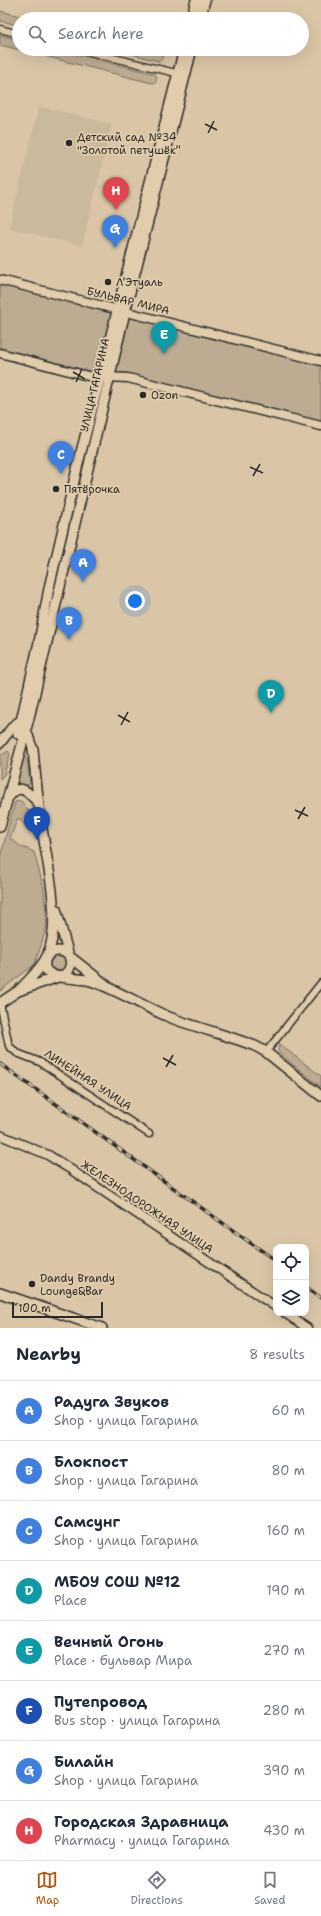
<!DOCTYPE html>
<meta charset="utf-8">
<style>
:root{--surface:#fff;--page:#f2f2f3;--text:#1f2937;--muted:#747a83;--line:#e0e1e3;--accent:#b45309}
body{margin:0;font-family:"Shantell Sans",sans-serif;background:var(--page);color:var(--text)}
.controls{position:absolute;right:12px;bottom:12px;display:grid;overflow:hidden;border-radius:8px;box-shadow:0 4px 16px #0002}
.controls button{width:36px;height:36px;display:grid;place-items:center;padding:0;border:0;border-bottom:1px solid var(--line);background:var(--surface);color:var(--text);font:20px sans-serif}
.scale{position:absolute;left:12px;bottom:10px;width:91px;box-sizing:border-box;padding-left:4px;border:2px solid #2b2b2b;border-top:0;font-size:11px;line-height:14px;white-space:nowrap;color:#2b2b2b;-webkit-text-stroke:3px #e1ccab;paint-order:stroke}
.you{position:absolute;left:135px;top:601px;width:14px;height:14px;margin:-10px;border:3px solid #fff;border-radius:50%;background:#1a73e8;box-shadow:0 0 0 6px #1a73e833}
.badge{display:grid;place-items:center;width:26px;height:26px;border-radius:50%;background:var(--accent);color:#fff;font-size:13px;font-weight:700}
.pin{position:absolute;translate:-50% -33px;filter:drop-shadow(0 1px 2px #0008)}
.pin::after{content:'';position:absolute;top:21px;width:14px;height:12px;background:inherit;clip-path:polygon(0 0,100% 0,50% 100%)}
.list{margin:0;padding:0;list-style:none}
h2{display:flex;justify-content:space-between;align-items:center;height:52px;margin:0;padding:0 16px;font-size:17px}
h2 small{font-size:13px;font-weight:400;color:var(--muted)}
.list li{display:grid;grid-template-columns:26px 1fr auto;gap:12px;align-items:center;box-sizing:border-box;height:60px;padding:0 16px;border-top:1px solid var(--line)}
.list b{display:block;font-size:15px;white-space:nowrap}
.list p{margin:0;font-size:13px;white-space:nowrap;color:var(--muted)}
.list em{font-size:13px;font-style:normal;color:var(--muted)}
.icon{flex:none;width:22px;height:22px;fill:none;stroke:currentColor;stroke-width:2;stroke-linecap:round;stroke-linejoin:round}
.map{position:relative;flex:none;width:321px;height:1328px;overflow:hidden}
.search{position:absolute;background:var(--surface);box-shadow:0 4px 16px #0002;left:12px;right:12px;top:12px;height:44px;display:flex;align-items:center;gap:10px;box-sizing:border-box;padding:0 14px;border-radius:22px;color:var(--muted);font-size:15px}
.sheet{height:532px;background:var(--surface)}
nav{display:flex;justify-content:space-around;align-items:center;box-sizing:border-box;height:56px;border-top:1px solid var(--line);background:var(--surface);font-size:11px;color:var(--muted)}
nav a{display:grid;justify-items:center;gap:2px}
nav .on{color:var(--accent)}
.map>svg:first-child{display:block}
.built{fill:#cbb99c}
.green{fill:#bdac92;stroke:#746c5e}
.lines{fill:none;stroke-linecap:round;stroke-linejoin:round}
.minor-casing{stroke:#2b2b2b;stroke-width:9}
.tertiary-casing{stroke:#2b2b2b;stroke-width:11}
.secondary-casing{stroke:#2b2b2b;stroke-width:12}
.minor{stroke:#e1ccab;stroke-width:6}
.tertiary{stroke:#e1ccab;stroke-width:8}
.secondary{stroke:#e1ccab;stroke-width:9}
.rail-casing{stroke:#2b2b2b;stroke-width:3.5}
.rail{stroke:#e1ccab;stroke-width:2;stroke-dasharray:6;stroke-linecap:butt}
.ticks{fill:none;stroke:#2b2b2b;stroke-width:1.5}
.poi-dot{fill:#2b2b2b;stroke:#e1ccab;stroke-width:1.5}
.labels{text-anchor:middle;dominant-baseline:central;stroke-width:3.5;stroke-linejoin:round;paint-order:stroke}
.poi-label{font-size:11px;fill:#2b2b2b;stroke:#e1ccab;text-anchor:start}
.street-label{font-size:11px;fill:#2b2b2b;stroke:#e1ccab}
</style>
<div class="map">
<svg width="321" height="1328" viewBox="0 0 321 1328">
<rect width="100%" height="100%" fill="#dac6a6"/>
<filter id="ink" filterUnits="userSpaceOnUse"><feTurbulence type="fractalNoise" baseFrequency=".025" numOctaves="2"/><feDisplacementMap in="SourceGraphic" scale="8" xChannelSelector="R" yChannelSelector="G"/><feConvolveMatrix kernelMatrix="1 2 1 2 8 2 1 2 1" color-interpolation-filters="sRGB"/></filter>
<g filter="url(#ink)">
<path class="built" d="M 39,106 L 112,124 L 82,246 L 9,228 Z"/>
<path class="green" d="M 0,11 L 33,19 L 19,19 L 19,25 L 0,21 Z
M 0,35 L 19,40 L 19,49 L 56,49 L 155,74 L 157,77 L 156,82 L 152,83 L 0,45 Z
M 113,49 C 125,49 155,45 163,55 L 162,59 L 158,61 Z
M 0,280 L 321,361 L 321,426 L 128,378 L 105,378 L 0,353 Z
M 8,751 L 10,754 L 4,775 L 0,779 L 0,756 Z
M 24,756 L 27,759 L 30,783 L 26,787 L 19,784 L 16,778 L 23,757 Z
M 21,801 L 30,813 L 30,830 L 18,818 L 10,838 L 20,846 L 34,852 L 44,889 L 47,926 L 35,964 L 0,991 L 0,858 L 15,802 Z
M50 964a8 8 0 1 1 16 0a8 8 0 1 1-16 0Z
M 279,1044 L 321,1076 L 321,1087 L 280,1054 L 278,1051 Z"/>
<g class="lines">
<g class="minor-casing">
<path id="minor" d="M 0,29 L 19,34
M 77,49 L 180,74
M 0,1003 L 9,1046 L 17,1053 L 40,1062 L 149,1134
M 266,1052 L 321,983"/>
</g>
<g class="tertiary-casing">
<path id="tertiary" d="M 0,280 L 321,361
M 0,353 L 88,376 L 128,378 L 321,426
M 26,728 L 33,749
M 0,1135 L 48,1155 L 67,1167 L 276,1307
M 285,1313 L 307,1328"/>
</g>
<g class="secondary-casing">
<path id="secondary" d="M 191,19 L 196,0
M 200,19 L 205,0
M 18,734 L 39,642 L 49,588 L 79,460 L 184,49
M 0,743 L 14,725 L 22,720
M 8,798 C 19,781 29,792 39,804
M 0,827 L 29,718 L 125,312 L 192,49
M 110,988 L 64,952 C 54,949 43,954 45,967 C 48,981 79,977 91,981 C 118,990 142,1006 169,1017 C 197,1028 227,1035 255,1046 L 266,1052 L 321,1096
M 18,991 C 28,981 41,969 47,956 C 63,921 46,859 41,822 C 38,798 35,773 33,749
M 0,1003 L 18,991 L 64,975 L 69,970 L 71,963 L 56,909
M 0,1293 L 102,1328"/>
</g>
<use href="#minor" class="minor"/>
<use href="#tertiary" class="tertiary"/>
<use href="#secondary" class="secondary"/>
<g class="rail-casing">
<path id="rail" d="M 0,1064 L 276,1261
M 306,1287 L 321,1298"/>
</g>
<use href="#rail" class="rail"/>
</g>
</g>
<path class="ticks" d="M 205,124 L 217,130M 208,133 L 214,121M 73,372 L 85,379M 76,382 L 82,369M 250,467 L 263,473M 253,476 L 260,464M 118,715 L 130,722M 121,725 L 128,712M 295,810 L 308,816M 298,819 L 305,807M 163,1058 L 176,1065M 166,1067 L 173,1055"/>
<g class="poi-dot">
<circle cx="69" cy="143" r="4"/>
<circle cx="108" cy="282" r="4"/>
<circle cx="143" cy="395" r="4"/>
<circle cx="56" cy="489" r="4"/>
<circle cx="32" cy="1284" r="4"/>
</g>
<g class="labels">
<g class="poi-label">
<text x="77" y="137">Детский сад №34<tspan x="77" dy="13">"Золотой петушёк"</tspan></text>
<text x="116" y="282">Л'Этуаль</text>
<text x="151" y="395">Ozon</text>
<text x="64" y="489">Пятёрочка</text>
<text x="40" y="1278">Dandy Brandy<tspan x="40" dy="13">Lounge&amp;Bar</tspan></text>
</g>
<g class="street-label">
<text transform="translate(128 301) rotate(14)">БУЛЬВАР МИРА</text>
<text transform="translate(95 385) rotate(-77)">УЛИЦА ГАГАРИНА</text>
<text transform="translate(88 1080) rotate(33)">ЛИНЕЙНАЯ УЛИЦА</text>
<text transform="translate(147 1207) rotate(34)">ЖЕЛЕЗНОДОРОЖНАЯ УЛИЦА</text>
</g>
</g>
</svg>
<div class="controls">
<button><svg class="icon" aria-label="locate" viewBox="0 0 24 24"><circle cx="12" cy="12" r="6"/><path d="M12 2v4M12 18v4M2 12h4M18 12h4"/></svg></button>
<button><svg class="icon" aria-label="layers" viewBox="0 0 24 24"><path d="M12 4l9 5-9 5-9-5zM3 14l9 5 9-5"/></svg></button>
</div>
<div class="scale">100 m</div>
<div class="you"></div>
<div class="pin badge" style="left:83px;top:582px;background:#3f7fe0">A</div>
<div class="pin badge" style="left:69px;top:640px;background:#3f7fe0">B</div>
<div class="pin badge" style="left:61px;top:474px;background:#3f7fe0">C</div>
<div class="pin badge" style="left:271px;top:713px;background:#0f9aa8">D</div>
<div class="pin badge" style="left:164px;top:354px;background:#0f9aa8">E</div>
<div class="pin badge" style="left:37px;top:840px;background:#1a4fb4">F</div>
<div class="pin badge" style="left:115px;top:248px;background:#3f7fe0">G</div>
<div class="pin badge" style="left:116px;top:210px;background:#e0444e">H</div>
<div class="search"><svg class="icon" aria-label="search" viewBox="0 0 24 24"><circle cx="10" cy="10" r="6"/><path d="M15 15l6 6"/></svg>Search here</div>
</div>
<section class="sheet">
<h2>Nearby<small>8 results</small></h2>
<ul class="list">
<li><span class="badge" style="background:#3f7fe0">A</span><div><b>Радуга Звуков</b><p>Shop · улица Гагарина</p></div><em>60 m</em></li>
<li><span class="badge" style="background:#3f7fe0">B</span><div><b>Блокпост</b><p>Shop · улица Гагарина</p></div><em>80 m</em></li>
<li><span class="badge" style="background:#3f7fe0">C</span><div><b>Самсунг</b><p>Shop · улица Гагарина</p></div><em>160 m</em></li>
<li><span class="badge" style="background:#0f9aa8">D</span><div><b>МБОУ СОШ №12</b><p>Place</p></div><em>190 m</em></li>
<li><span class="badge" style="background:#0f9aa8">E</span><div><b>Вечный Огонь</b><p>Place · бульвар Мира</p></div><em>270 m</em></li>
<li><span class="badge" style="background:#1a4fb4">F</span><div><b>Путепровод</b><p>Bus stop · улица Гагарина</p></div><em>280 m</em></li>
<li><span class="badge" style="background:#3f7fe0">G</span><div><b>Билайн</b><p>Shop · улица Гагарина</p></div><em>390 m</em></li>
<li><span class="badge" style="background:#e0444e">H</span><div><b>Городская Здравница</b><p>Pharmacy · улица Гагарина</p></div><em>430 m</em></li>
</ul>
</section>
<nav>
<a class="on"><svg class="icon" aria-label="map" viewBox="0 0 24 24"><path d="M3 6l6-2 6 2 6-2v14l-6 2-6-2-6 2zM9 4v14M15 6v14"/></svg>Map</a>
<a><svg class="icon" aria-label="directions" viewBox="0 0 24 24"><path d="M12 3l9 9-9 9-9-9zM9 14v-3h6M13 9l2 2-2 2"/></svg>Directions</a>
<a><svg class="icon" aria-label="saved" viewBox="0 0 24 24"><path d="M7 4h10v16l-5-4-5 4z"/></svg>Saved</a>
</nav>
